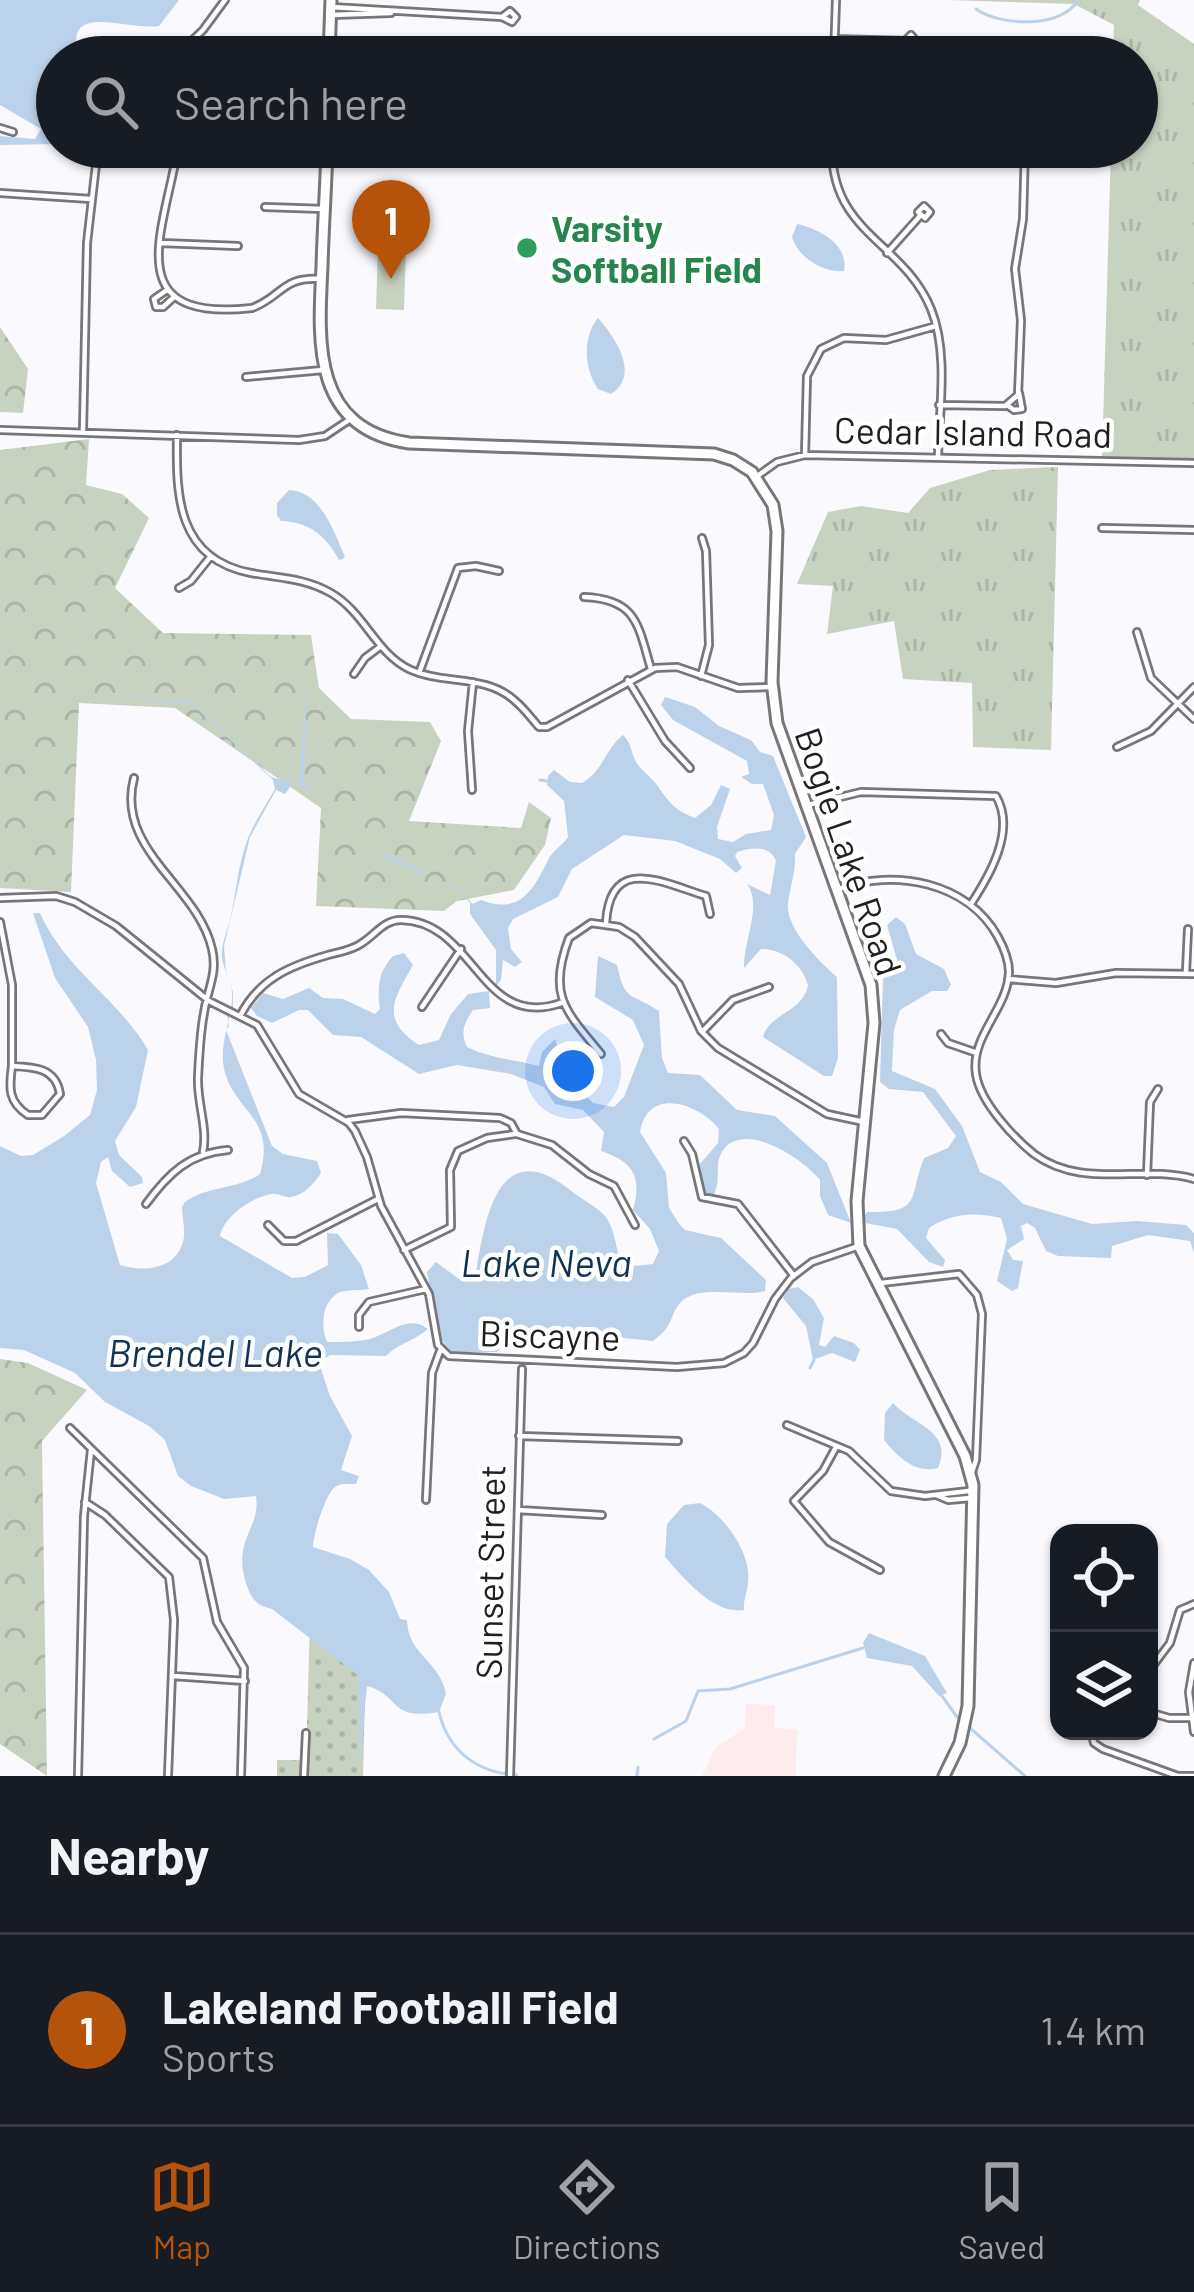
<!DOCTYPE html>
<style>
:root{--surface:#171b24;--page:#20242c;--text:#f1f3f6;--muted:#9ea1a6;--line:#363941;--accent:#b45309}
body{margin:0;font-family:Barlow,sans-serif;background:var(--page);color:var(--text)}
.controls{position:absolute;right:36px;bottom:36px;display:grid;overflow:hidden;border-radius:24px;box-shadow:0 3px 9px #0004}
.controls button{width:108px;height:108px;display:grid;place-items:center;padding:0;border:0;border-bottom:3px solid var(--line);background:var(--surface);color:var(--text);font:60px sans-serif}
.you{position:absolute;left:573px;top:1071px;width:42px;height:42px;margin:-30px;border:9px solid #fff;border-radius:50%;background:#1a73e8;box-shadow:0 0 0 18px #1a73e833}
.badge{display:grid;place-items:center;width:78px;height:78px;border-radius:50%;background:var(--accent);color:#fff;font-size:39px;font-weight:700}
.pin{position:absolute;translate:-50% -99px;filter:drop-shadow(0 3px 6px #0008)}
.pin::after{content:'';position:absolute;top:63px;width:42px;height:36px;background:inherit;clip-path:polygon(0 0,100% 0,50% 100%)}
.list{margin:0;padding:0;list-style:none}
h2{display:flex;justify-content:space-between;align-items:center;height:156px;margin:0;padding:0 48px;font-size:51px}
h2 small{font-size:39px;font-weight:400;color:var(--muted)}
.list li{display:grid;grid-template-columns:78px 1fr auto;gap:36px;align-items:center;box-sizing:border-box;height:192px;padding:0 48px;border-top:3px solid var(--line)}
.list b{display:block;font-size:45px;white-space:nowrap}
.list p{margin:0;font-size:39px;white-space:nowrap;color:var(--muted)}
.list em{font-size:39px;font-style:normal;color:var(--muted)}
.icon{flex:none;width:66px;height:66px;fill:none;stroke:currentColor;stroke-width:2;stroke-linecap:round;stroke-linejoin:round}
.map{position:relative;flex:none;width:1194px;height:1776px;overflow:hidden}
.search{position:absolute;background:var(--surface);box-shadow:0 3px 9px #0004;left:36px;right:36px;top:36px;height:132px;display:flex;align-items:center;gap:30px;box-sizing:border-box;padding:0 42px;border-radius:66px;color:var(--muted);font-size:45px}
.sheet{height:348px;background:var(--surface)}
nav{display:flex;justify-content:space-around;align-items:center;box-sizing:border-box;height:168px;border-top:3px solid var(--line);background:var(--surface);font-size:33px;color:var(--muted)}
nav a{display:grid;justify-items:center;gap:6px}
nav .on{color:var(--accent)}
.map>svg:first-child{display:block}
.commercial{fill:#fdeced}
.grass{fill:url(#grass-tufts)}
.forest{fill:url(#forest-crowns)}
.park{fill:url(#park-dots)}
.garden{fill:#c8d2c1}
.water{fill:#bcd2ea}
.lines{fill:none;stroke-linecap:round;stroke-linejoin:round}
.stream{stroke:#bcd2ea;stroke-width:3}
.street-casing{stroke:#76767b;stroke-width:10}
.secondary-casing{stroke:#76767b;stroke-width:15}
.street{stroke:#fff;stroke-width:4.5}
.secondary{stroke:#fff;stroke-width:9}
.leisure-dot{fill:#2e9e5b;stroke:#fff;stroke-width:4.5}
.labels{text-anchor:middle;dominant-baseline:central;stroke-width:9;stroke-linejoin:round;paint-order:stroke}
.leisure-label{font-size:36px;font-weight:bold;fill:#27864d;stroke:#fff;text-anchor:start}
.street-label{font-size:36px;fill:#202022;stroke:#fff}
.water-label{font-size:39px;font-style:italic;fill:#113455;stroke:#fff}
</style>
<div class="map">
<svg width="1194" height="1776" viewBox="0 0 1194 1776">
<defs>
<pattern id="grass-tufts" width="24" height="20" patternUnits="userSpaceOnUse" patternTransform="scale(3)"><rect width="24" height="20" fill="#c8d2c1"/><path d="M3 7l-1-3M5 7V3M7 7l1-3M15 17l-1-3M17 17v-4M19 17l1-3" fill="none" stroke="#acb4a6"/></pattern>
<pattern id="forest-crowns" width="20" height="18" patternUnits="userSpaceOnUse" patternTransform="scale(3)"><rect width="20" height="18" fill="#c8d2c1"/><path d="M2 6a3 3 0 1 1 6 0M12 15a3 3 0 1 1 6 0" fill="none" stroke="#acb4a6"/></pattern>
<pattern id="park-dots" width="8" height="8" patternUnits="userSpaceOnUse" patternTransform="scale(3)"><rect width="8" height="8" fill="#c8d2c1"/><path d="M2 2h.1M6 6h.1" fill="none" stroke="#acb4a6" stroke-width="1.8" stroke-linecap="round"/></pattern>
</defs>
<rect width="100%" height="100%" fill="#fafafe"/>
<path class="commercial" d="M 746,1704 L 775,1705 L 774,1728 L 797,1729 L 796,1776 L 702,1776 L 716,1747 L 745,1728 Z"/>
<path class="grass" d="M 949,0 L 1140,0 L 1138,5 L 1194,44 L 1194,461 L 1102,459 L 1111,147 L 1137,147 L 1137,57 L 1113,57 L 1114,25 L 1074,4 Z
M 1058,467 L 1051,750 L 973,747 L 972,683 L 903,679 L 894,621 L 827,634 L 833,586 L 797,584 L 828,512 L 861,506 L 908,513 L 930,488 L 990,470 Z"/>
<path class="forest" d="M 0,327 L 28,369 L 23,413 L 0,412 Z
M 89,439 L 86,485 L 122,494 L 149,518 L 115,588 L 163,633 L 311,635 L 319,688 L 351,719 L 430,722 L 441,741 L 409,821 L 521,828 L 529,802 L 551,818 L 545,845 L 514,890 L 457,901 L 444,911 L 316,906 L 321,808 L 175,708 L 79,703 L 71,892 L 0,888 L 0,450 Z
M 0,1359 L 28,1363 L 87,1390 L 42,1441 L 47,1776 L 0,1744 Z"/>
<path class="park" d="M 310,1622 L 367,1624 L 363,1776 L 277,1776 L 277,1760 L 306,1760 Z"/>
<path class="garden" d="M 378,247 L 406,248 L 404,310 L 376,309 Z"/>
<path class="water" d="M 0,0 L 179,0 L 159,26 C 124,31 64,0 78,57 L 57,57 L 57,144 L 0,145 L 0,136 L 35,139 L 41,129 L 0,105 Z
M 797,224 C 820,229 849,245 844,271 C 824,273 798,258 792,237 Z
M 598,318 C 615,337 641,375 611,394 L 598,389 C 583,367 583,336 598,318 Z
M 289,490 C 321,491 334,532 345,557 L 343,559 L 339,560 C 326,536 310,522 281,521 L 277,515 L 277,503 Z
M 307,681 L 304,787 L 292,784 L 285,794 L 276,790 L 250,837 L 224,946 L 226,971 L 233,992 L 233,1008 L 227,1015 L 229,1026 L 226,1030 L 272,1146 L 283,1154 L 317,1161 L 321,1173 C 314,1183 305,1195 291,1197 C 284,1198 278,1193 272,1194 C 252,1197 224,1216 220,1236 L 292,1278 L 305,1277 L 328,1265 L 327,1233 L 338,1234 L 361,1265 L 369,1289 C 361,1291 347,1289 338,1293 C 321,1303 321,1327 327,1342 C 340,1342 357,1342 370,1339 C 391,1333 408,1314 428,1329 C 414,1341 399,1343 386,1356 L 330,1355 L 319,1363 L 330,1396 L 352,1436 L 341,1470 L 359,1476 L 356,1484 C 349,1484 340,1483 335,1487 C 326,1493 313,1535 313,1547 L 350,1559 L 369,1570 L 389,1592 L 400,1619 L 407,1620 C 408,1656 440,1660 446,1694 L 439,1712 C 388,1721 401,1695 367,1686 L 359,1767 L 359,1676 L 272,1609 C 255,1605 251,1598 246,1583 C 232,1539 261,1529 256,1496 L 224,1499 L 191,1486 L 178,1476 L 165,1440 L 149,1426 L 105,1402 L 75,1373 L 24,1350 L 0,1348 L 0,1146 L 21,1156 L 33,1155 L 64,1136 L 90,1115 L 97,1090 L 96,1060 L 88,1027 L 55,978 L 33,913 L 40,913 C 66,971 118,998 148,1050 L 136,1107 L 115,1141 L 119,1155 L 142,1177 L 143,1183 L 130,1187 L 112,1171 L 108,1157 L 101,1162 L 96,1183 L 120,1265 C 145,1273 179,1269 184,1237 C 185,1227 182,1217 182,1207 L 185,1202 C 209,1185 236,1190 260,1174 C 276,1119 237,1113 225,1073 C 217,1044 234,1015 232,992 C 231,980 223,969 222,957 C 221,944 227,932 230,920 C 236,894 238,864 248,838 C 255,821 266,805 275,789 L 273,780 L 193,705 L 80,691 L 194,703 L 271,777 L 299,785 Z
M 665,697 L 695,707 L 719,726 L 751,740 L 760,752 L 773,756 L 806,837 L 795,854 C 796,872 790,886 788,904 C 786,929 819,961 837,977 L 838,1058 L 832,1076 L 824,1076 L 763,1037 C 769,1013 803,1013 808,985 C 802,964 783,949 761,949 L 744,968 C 743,940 763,907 747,884 L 770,895 L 776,861 C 770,845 751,847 737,852 L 735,856 L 742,868 L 736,873 L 720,859 L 675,841 L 624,835 L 572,869 L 558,897 L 513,919 L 508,928 L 511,949 L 522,962 L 515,967 L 503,960 L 501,980 L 496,986 L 496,950 L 470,914 L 470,903 L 460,890 L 424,874 L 461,889 L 472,904 L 481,900 C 519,915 533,891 548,860 C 553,850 562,846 568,837 L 564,801 L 547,785 L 548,776 L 554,770 L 570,782 L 582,783 C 604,770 605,749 623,735 C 632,744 630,750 636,762 C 642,771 651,777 657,785 C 669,802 674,810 695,818 L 711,805 L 721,785 L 730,789 L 717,827 L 718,839 L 733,842 L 746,834 L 771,830 L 774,815 L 763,784 L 752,784 L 741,777 L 749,774 L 747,761 L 673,720 L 661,705 Z
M 896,917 L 905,924 L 916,954 L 944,969 L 951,985 L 947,991 L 932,991 L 900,1010 L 894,1030 L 892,1071 L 935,1089 L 962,1126 L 980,1172 L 1001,1182 L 1023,1204 L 1092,1224 L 1137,1221 L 1186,1225 L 1194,1233 L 1194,1253 L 1190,1241 L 1148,1235 L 1112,1246 L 1111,1258 L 1058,1256 L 1046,1251 L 1035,1228 L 1027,1223 L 1021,1226 L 1024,1239 L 1007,1250 L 1013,1260 L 1023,1261 L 1018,1288 L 1012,1291 L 997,1281 L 1007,1239 L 1001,1218 C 975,1212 952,1213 929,1228 L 926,1238 L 945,1260 L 943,1267 L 929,1262 L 897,1229 L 860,1222 L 867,1212 C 923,1213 908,1199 924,1158 L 948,1148 L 956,1136 L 923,1092 L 889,1089 L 880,1082 L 883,978 L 895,971 L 898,963 L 887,925 Z
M 404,953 L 413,965 C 394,999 379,1019 419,1045 L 439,1040 L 451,1014 L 468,994 L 489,991 L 490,1008 L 473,1010 C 464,1023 460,1032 467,1047 C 489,1058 515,1060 539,1066 L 542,1052 L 555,1039 L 565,1076 L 593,1103 L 614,1107 L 624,1097 L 644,1045 L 633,1020 L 595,997 L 598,956 L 617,965 C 625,1003 631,992 659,1011 L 662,1058 L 668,1073 L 700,1075 L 737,1110 L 775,1116 L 827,1163 L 851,1223 L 828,1215 L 820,1196 L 820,1180 C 803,1158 737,1115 720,1156 C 715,1168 721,1181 714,1194 L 707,1194 L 702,1187 L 700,1164 L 718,1143 L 719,1129 C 698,1103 648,1086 640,1132 L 666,1173 L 669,1208 L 680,1225 L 685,1230 L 721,1238 L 766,1280 L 765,1291 C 742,1298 698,1283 680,1303 C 669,1316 675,1325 653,1341 L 524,1328 L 515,1331 L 497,1352 L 452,1352 L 439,1337 L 427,1272 L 436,1262 L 459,1279 L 476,1273 C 485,1215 500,1131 574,1193 C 584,1201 596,1206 604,1215 C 616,1228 615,1252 624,1267 L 653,1264 L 659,1251 L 650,1229 L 633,1210 C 642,1177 634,1162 601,1151 L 604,1132 L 583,1110 L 555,1104 L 544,1087 L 511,1074 L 457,1065 L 419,1074 L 361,1037 L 333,1035 L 308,1010 L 299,1010 L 272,1023 L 257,1016 L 251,1008 L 263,993 L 283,999 L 309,988 L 323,998 L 343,999 L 375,1014 L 380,1009 C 377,988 378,972 393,956 Z
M 798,1287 L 813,1299 L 824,1318 L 819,1345 L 825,1347 L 834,1336 L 854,1343 L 860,1350 L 855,1362 L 832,1353 L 813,1360 L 806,1326 L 783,1298 L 789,1289 Z
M 893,1403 C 913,1425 954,1431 938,1468 C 915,1474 898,1457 884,1440 L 885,1413 Z
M 700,1503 C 724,1515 752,1553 748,1583 C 747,1594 743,1600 744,1610 C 713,1615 684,1578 665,1557 L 667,1524 L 684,1505 Z
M 869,1633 L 925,1656 L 947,1693 L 939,1696 L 912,1666 L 867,1658 L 863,1643 Z"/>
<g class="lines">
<path class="stream" d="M 976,9 C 999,26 1062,29 1078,0
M 540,780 L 547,781
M 304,787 L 310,788
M 385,856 L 424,873
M 810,1368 L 814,1360
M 942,1696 L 960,1721
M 439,1712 C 447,1747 472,1769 507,1774
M 970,1728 L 1025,1776
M 654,1739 L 686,1721 L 698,1691 L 730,1689 L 863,1648
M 515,1774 L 517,1776
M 637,1776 L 638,1767"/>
<g class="street-casing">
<path id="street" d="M 331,7 L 502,17 L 512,22 L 516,17 L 510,11 L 502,17
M 331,15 L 391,13
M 911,35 L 916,41 L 911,47 L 905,41 Z
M 835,39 L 905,41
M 108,50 L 113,57
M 175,57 L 203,30 L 225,0
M 834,57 L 836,0
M 0,128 L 13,132
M 178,147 C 165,229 116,323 252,308 C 282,297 282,276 321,279
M 832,147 C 831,234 903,241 931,309 C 949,353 939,411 938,457
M 0,193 L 91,199
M 924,206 L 930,212 L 925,218 L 918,212 Z
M 265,207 L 324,209
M 161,243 L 238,246
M 887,253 L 920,216
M 167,290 L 154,299 L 156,307 L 163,307 L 173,298
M 246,377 L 323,370
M 939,405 L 1005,406 L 1018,395 L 1021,320 L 1015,269 L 1023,219 L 1025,147
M 1007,405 L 1014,410 L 1022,409 L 1019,393
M 0,430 L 299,440 L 325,436 L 352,418
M 83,430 L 87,243 L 98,147
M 177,435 C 176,496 177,559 251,573 C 279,578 305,578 331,593 C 364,612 376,653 409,669 C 443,685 485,674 514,700 C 524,708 531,718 539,727 L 547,727 L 655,668 L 677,667 L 738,688 L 771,687
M 805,455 L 807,376 L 821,349 L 844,338 L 886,340 L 936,326
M 756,477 L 777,462 L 805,455 L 1194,463
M 1102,528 L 1194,530
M 179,588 L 191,581 L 211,556
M 584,597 C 637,599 638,625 651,669
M 1137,632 L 1151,678 L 1194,719
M 419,673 L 458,568 L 476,566 L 499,571
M 354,674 L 365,658 L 381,646
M 701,676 L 709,645 L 706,551 L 702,538
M 628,680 L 665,741 L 690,768
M 1117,747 L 1151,731 L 1194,687
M 134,778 C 115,850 198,886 212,949 C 218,974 207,990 204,1013 C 200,1034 199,1056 198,1078 C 197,1103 208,1128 203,1152
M 472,790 L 468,731 L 473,682
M 808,805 L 861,792 L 996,796 C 1016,830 990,875 971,904
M 838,889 C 894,868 968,882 998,937 C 1004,948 1009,959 1009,972 C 1008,1009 970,1036 976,1074 C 980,1102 1013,1137 1034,1154 C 1083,1190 1141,1164 1194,1179
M 0,898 L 56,896 L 75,902 L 116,926 L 209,1001 L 257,1025 L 299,1094 L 349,1123 L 355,1131 L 367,1157 L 381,1206 L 429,1294 L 438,1345 L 449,1356 L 677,1367 L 724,1363 L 744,1353 L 753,1343 L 775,1299 L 791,1278 L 812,1262 L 859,1246
M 0,922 L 12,985 L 12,1066
M 606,923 C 610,853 663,883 706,896 L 710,914
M 1186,972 L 1188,929
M 1008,979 L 1056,983 L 1116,973 L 1194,974
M 422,1007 L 461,949
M 240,1016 C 259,979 289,966 328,955 C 339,952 353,950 362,943 C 376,934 384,920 401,920 C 475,921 480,1031 561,1003
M 702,1032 L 733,1000 L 769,987
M 941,1034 L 948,1043 L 977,1053
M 601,1054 C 566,1011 547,996 569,938 L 591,923 L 619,927 L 635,937 L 679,984 L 701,1031 L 718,1048 L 827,1114 L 864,1122
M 12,1066 C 35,1067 56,1068 60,1094 L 42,1115 L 28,1115 C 8,1102 9,1088 12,1066 Z
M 348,1120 L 401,1113 L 500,1118 L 511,1123 L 517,1134 L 552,1145 L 589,1174 L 614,1186 L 635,1225
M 684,1141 L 692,1154 L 702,1197 L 738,1204 L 794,1276
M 1147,1175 L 1150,1102 L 1158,1089
M 146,1204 C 168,1174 189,1153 228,1150
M 268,1225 L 284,1241 L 296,1241 L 378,1199
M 404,1250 L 451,1227 L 450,1170 L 458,1151 L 487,1138 L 515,1134
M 881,1283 L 959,1274 L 977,1295 L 982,1314 L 976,1460 L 971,1475
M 359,1327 L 359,1315 L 369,1302 L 426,1289
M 787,1425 L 849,1451 L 891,1491 L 925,1496 L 969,1491
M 70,1428 L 203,1558 L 217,1622 L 244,1668 L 241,1776
M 519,1436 L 678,1441
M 835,1449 L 823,1471 L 794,1501 L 829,1542 L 880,1570
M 936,1495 L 948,1500 L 971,1498
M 426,1500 L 432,1373 L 440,1351
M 85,1502 L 105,1515 L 169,1577 L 174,1620 L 168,1776
M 518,1510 L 602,1515
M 1194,1663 L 1189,1692 L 1194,1732
M 1149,1671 L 1170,1643 L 1180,1610 L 1194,1604
M 173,1676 L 245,1681
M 1149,1712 L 1169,1718 L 1192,1718
M 1091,1731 L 1094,1743 L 1103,1749 L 1178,1776 L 1194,1776
M 78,1776 L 84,1516 L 91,1450
M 304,1776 L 306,1733
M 510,1776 L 522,1369"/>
</g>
<g class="secondary-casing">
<path id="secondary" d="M 329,57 L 331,0
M 327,147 C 326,187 323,227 322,267 C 318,343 312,429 409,443 L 714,454 L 733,460 L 752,472 L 773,505 L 777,531 L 772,682 L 777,723 L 871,985 L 874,1023 L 857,1201 L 859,1246 L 965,1456 L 973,1485 L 968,1706 L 960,1743 L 944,1776"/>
</g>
<use href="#street" class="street"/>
<use href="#secondary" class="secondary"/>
</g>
<circle class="leisure-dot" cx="527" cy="248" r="12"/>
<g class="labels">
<g class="leisure-label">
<text x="551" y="227">Varsity<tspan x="551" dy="41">Softball Field</tspan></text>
</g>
<g class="street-label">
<text transform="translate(973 431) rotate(1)">Cedar Island Road</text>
<text transform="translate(850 851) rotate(71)">Bogie Lake Road</text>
<text transform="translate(550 1334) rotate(2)">Biscayne</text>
<text transform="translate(489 1572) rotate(-89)">Sunset Street</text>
</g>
<g class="water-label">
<text x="546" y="1261">Lake Neva</text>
<text x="215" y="1351">Brendel Lake</text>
</g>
</g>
</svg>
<div class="controls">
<button><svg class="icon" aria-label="locate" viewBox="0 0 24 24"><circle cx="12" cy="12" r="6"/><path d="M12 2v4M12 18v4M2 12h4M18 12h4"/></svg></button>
<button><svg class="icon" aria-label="layers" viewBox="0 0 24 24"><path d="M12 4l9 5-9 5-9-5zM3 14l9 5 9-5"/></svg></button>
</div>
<div class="you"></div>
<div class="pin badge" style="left:391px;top:279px">1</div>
<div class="search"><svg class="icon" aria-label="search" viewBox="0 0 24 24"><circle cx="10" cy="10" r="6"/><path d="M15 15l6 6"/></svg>Search here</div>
</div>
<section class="sheet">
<h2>Nearby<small></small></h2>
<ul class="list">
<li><span class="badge">1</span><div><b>Lakeland Football Field</b><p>Sports</p></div><em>1.4 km</em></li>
</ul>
</section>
<nav>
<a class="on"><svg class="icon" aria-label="map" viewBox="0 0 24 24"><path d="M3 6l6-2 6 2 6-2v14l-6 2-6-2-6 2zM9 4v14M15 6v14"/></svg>Map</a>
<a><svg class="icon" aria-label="directions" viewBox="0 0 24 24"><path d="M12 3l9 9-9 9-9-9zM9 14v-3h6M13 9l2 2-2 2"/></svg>Directions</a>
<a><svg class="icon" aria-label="saved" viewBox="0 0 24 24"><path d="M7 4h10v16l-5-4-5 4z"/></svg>Saved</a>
</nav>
